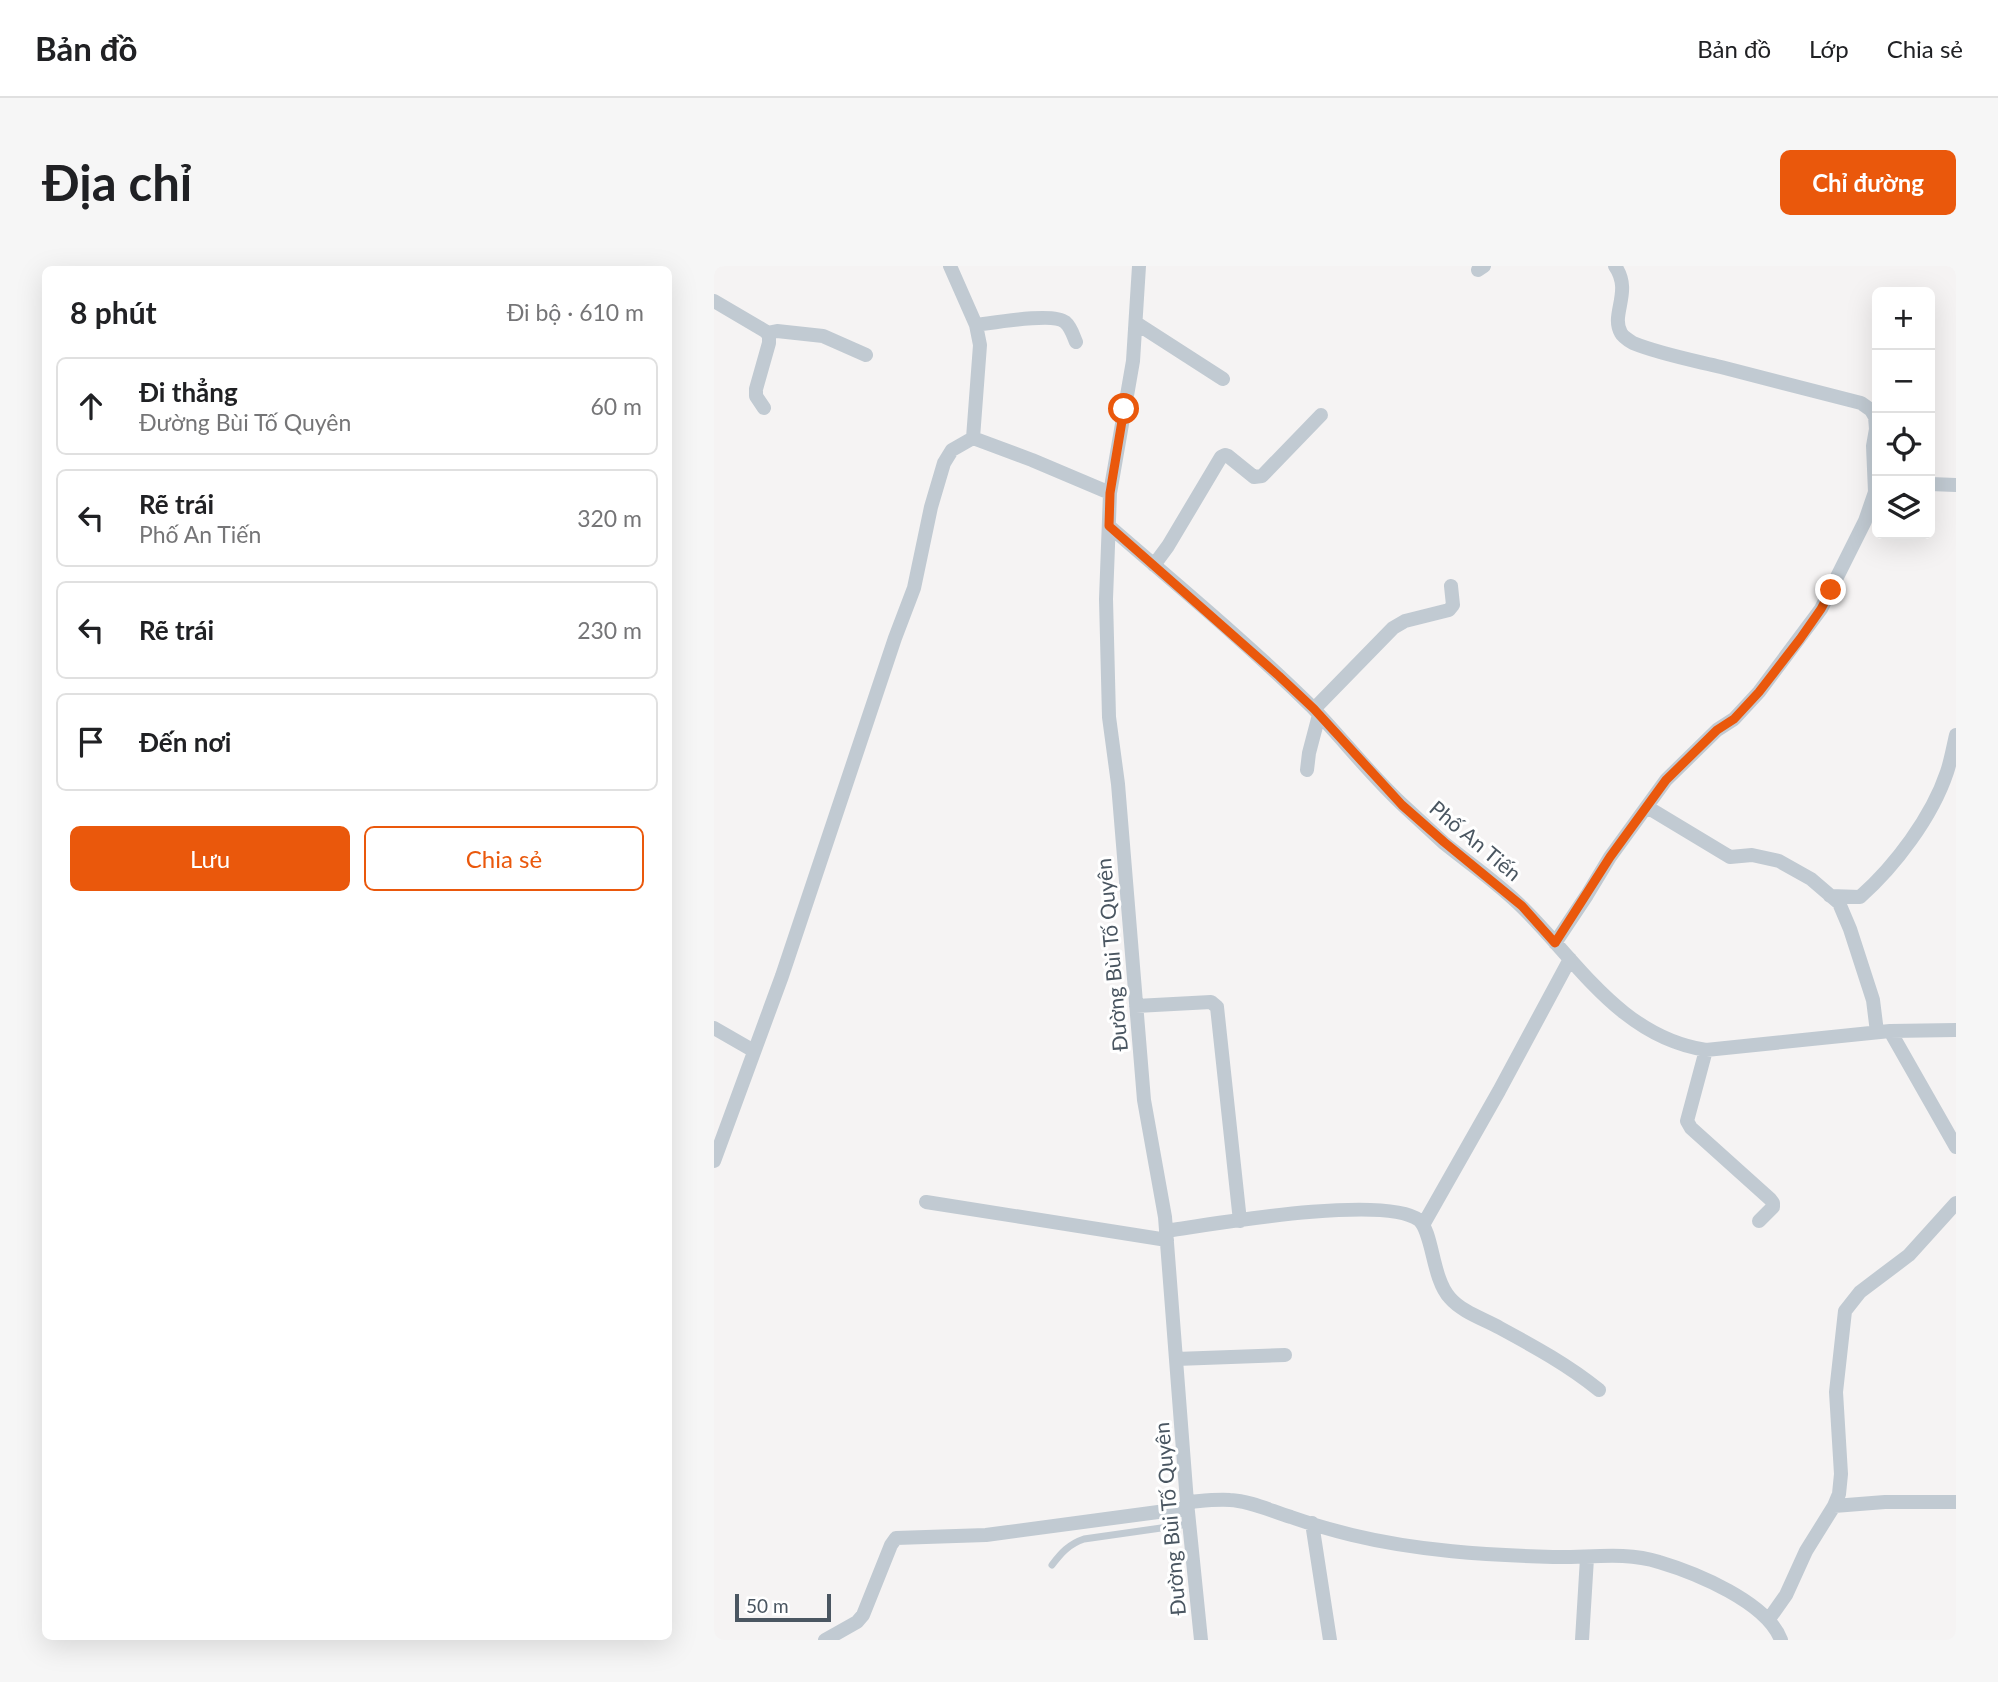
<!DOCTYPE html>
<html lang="vi">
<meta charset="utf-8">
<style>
:root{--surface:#fff;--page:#f6f6f6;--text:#202124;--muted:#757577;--line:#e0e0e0;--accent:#ea580c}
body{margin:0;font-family:Lato,sans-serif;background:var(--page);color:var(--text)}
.controls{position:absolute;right:21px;top:21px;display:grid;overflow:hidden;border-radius:10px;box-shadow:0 7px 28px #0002}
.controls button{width:63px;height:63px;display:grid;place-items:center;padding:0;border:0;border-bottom:2px solid var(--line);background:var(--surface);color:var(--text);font:35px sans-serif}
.scale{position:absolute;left:21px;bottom:18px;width:96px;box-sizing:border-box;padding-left:7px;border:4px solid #4a5661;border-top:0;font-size:19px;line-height:24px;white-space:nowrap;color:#4a5661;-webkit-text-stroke:5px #fff;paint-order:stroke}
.stop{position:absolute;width:21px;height:21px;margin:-16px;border:5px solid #ea580c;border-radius:50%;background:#fff}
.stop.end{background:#ea580c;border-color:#fff;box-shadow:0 2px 7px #0008}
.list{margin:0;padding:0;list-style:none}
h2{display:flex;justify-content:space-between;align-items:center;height:91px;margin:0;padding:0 28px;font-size:30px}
h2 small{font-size:23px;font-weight:400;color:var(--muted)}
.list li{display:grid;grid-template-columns:46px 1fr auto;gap:21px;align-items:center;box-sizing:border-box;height:98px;margin:0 14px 14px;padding:0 14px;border:2px solid var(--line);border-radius:10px}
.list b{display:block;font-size:26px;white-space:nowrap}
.list p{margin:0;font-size:23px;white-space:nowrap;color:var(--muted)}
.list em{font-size:23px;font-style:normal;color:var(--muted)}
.actions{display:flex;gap:14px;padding:21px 28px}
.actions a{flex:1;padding:16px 0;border:2px solid var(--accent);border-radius:10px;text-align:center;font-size:24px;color:var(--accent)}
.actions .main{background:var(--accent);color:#fff}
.icon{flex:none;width:38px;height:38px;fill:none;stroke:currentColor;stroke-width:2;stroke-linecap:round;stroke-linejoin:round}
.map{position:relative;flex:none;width:1242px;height:1374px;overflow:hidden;border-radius:10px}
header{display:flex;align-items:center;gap:42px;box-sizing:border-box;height:98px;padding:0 35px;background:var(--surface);border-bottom:2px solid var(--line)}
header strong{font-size:33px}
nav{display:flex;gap:38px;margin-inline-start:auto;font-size:24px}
.intro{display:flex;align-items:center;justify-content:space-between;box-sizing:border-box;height:168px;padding:0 42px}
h1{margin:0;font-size:49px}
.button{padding:18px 32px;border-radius:10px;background:var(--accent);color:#fff;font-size:24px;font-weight:700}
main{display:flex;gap:42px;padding:0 42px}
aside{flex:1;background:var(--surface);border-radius:10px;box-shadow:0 7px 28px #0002}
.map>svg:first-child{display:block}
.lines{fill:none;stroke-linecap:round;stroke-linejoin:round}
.lane{stroke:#c1cad2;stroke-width:7}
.street{stroke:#c1cad2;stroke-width:14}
.route{stroke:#ea580c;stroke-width:9}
.labels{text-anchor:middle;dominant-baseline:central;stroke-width:6;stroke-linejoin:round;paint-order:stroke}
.street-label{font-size:21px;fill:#4a5661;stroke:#fff}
</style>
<header>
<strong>Bản đồ</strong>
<nav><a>Bản đồ</a><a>Lớp</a><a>Chia sẻ</a></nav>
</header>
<div class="intro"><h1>Địa chỉ</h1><a class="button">Chỉ đường</a></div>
<main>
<aside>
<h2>8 phút<small>Đi bộ · 610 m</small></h2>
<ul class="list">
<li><svg class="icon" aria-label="ahead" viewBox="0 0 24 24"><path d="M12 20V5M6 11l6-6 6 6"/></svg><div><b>Đi thẳng</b><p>Đường Bùi Tố Quyên</p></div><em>60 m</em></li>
<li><svg class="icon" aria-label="left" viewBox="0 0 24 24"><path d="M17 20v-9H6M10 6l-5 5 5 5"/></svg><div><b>Rẽ trái</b><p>Phố An Tiến</p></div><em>320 m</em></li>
<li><svg class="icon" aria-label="left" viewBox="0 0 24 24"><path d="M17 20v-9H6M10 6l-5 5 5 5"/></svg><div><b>Rẽ trái</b></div><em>230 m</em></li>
<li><svg class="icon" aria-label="arrive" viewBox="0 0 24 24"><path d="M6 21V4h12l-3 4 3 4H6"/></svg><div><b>Đến nơi</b></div></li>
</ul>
<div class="actions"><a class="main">Lưu</a><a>Chia sẻ</a></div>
</aside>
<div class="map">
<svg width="1242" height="1374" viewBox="0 0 1242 1374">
<rect width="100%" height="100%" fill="#f5f3f3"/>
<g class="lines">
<path class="lane" d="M 338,1299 C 347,1287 355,1278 370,1273 L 475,1258"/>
<path class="street" d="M 236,0 L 262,59 L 266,79 L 259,172
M 425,0 L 419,95 L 396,227 L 392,333 L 395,451 L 404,518 L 430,834 L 451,951 L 473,1236 L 487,1374
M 764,4 L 770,0
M 0,35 L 51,65 L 55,69 L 55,77 L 42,123 L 42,130 L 50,142
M 422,57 L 509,113
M 262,59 C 279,57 339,46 351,56 C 357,61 359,69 362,76
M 53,67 L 63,65 L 109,70 L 152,89
M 259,172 L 318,194 L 396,227
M 1216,218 L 1242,219
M 395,260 C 463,319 533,377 597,440 C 629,473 657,510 691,541 C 704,553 717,565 730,577 C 756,598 784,617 808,641 C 864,696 907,771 992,784 L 1176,765 L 1242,764
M 440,299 L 454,280 L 507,191 L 511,189 L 514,190 L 540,211 L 548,210 L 607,149
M 600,443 L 679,362 L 691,355 L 735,344 L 739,339 L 737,320
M 593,504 L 595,487 L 605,449
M 933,541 L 1016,591 L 1038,589 L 1065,595 L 1097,613 L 1125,637 L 1136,663 L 1159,734 L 1163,766
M 1116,630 L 1146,631 C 1181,600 1218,551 1233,506 C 1237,494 1239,482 1242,469
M 841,677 L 873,629 L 896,591 L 952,514 L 1003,464 L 1020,453 L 1045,426 L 1107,343 L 1151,255 L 1161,226 L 1159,180 L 1162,163 L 1161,151 L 1157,144 L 1147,137 C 1100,125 1053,113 1007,101 C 978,94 946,88 919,77 C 914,74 909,71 907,67 C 896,48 919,26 901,0
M 422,740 L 497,736 L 503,741 L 526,955
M 0,762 L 40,785
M 1176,765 L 1242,881
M 992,784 L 973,855 L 977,862 L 1056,933 L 1059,937 L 1059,941 L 1045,955
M 0,895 L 68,710 L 181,372 L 200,322 L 217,241 L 230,197 L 238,184 L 259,172
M 212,936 L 453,974
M 709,959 L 785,825 L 856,693
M 452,965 C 499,958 670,928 705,954 C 719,966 718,1013 736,1032 C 748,1046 770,1053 786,1062 C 821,1081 854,1099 885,1124
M 462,1093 L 571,1089
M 473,1236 C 487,1235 502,1233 516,1234 C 537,1235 557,1245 577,1251 C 597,1258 618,1264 638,1269 C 704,1285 772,1289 839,1291 C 874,1292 911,1285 945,1296 C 982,1307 1053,1336 1067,1374
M 1120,1240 L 1171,1236 L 1242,1236
M 598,1257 L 616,1374
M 1055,1353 L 1072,1329 L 1092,1285 L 1120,1240 L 1125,1228 L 1127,1208 L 1122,1126 L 1131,1045 L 1146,1026 L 1195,989 L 1242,937
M 111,1374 L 143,1356 L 149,1349 L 177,1279 L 182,1272 L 272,1269 L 474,1242
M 868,1374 L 873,1292"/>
</g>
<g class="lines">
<path class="route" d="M 410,143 L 396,227 L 395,260 L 565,410 L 600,443 L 688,539 L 730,576 L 808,640 L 841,677 L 896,591 L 952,514 L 1003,464 L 1020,453 L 1045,426 L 1086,373 L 1107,343 L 1117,324"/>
</g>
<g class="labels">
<g class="street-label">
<text transform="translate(762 574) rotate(40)">Phố An Tiến</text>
<text transform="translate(397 689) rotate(-95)">Đường Bùi Tố Quyên</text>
<text transform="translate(455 1253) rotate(-95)">Đường Bùi Tố Quyên</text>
</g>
</g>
</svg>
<div class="controls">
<button>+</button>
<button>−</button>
<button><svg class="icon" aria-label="locate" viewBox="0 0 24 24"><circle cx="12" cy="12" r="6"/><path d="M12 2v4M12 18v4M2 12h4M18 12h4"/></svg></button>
<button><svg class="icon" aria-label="layers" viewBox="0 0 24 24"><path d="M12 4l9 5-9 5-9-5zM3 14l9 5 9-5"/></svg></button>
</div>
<div class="scale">50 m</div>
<div class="stop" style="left:410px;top:143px"></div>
<div class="stop end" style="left:1117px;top:324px"></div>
</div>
</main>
